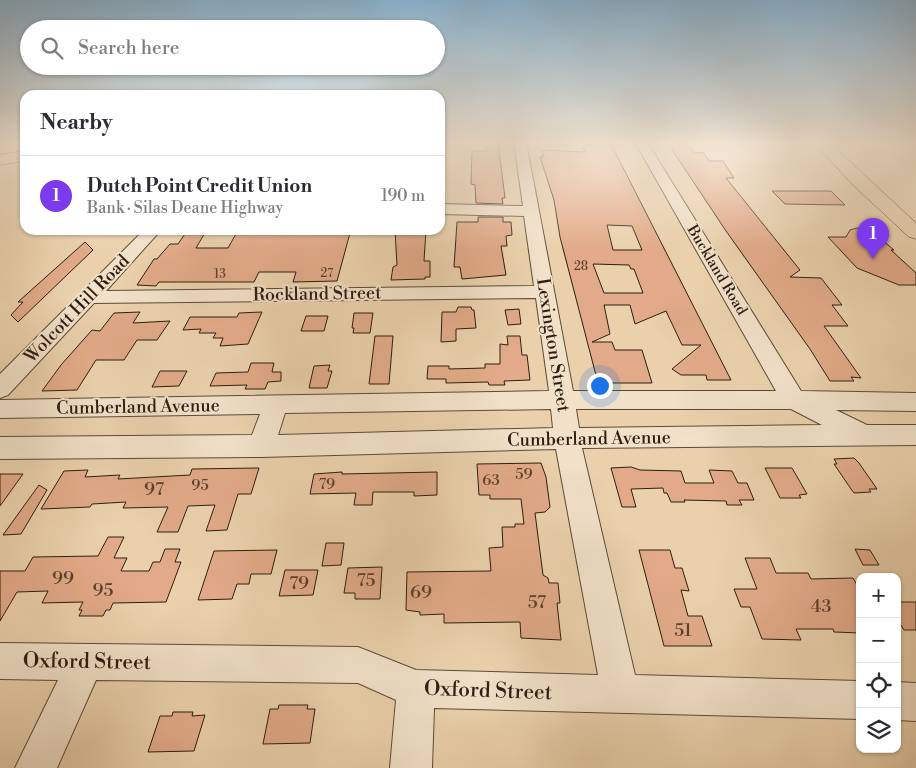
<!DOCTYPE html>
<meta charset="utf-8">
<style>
:root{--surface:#fff;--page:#f7f7f7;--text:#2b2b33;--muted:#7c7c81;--line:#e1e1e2;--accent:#7c3aed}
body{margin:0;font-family:"Libre Bodoni",serif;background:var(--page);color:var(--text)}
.controls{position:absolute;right:15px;bottom:15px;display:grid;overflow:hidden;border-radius:10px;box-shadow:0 1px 4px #0004}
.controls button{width:45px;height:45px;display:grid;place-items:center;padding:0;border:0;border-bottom:1px solid var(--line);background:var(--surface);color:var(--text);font:25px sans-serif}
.you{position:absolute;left:599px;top:385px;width:18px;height:18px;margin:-12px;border:4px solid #fff;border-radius:50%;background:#1a73e8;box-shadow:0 0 0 8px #1a73e833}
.badge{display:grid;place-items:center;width:32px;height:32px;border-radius:50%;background:var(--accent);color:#fff;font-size:16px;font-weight:700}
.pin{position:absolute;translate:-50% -41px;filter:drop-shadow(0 1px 2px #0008)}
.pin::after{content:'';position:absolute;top:26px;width:18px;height:15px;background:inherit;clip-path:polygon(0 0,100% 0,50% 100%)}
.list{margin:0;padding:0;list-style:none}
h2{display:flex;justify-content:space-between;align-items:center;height:65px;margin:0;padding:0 20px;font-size:21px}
h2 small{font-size:16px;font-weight:400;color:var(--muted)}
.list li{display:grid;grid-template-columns:32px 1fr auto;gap:15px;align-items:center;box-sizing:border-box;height:80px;padding:0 20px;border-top:1px solid var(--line)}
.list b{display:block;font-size:19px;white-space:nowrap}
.list p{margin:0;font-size:16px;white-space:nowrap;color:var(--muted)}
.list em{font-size:16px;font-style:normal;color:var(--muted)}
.icon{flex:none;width:28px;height:28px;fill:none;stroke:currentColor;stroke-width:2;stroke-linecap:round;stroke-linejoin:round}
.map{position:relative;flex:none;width:916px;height:768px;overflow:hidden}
.search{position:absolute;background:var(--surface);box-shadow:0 1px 4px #0004;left:20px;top:20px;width:425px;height:55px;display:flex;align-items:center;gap:12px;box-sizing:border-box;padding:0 18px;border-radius:28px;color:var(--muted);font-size:19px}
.panel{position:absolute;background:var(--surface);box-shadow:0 1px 4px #0004;left:20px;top:90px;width:425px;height:145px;border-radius:15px}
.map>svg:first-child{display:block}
.building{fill:#e2aa88;stroke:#2d1e12;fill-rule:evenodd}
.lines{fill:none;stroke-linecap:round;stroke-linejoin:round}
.minor-casing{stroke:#5c4b38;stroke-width:2}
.major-casing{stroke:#2d1e12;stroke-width:1}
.highway-casing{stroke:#2d1e12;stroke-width:1}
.minor{fill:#f1e1c9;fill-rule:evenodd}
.major{fill:#ead1ac;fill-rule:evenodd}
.highway{fill:#ead1ac;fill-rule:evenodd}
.labels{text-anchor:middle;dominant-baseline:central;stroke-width:4;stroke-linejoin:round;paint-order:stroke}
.far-number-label{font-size:12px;fill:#5a4130}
.far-street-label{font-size:15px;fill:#2d1e12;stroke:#f1e1c9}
.number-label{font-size:15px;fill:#5a4130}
.street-label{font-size:18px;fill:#2d1e12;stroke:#f1e1c9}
.near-number-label{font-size:18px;fill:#5a4130}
.near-street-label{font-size:21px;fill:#2d1e12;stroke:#f1e1c9}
</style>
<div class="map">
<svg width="916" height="768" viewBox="0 0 916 768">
<rect width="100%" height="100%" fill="#ead1ac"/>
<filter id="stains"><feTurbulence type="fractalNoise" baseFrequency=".004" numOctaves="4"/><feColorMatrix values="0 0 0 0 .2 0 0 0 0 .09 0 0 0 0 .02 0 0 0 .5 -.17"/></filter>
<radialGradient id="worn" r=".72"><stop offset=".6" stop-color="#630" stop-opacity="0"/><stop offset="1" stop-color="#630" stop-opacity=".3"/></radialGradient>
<path class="building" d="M 486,142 L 498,142 L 505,198 L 502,198 L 503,204 L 476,203 L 475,185 L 471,184 L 472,151 L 486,151 Z
M 667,142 L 686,142 L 693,152 L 704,153 L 709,161 L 723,161 L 734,178 L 726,178 L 800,270 L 790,277 L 821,278 L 842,305 L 832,305 L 848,326 L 824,326 L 861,378 L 851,377 L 854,381 L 830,381 L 810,349 L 726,231 Z
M 581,144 L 611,144 L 731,380 L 707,380 L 706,375 L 681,375 L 672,369 L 701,345 L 682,345 L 666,311 L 635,324 L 630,305 L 604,305 L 610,334 L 592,342 L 612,342 L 615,350 L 642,350 L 652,383 L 598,383 L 560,237 L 554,200 L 540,157 L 544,156 L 541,150 L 585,152 ZM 607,225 L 632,226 L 642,250 L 613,250 ZM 593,264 L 629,265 L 631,269 L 634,269 L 643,293 L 604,293 Z
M 772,191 L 831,191 L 845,205 L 785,204 Z
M 478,217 L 503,217 L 503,222 L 511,222 L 512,235 L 506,236 L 507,246 L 501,246 L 506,275 L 462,279 L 460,267 L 454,267 L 457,222 L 478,222 Z
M 857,228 L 874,233 L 894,250 L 891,250 L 916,273 L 916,285 L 899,285 L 857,268 L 828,237 L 846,237 L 850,230 Z
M 395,230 L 426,230 L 424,261 L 430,261 L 430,277 L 425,277 L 425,279 L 391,280 L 393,267 L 397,265 Z
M 187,231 L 206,231 L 196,248 L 228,248 L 237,232 L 350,233 L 337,281 L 293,282 L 296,272 L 259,272 L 254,282 L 159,282 L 156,286 L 137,285 L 154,259 L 157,259 L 170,244 L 178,244 Z
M 85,242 L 93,250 L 18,322 L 11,315 L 23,302 L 18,302 Z
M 458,307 L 471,307 L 472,310 L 474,310 L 476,328 L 456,329 L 456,341 L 441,342 L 442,312 L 456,312 Z
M 519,309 L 521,324 L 508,325 L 505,310 Z
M 140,312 L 133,323 L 170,321 L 157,340 L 137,340 L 124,360 L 96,360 L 77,390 L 42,391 L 61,365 L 92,330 L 100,331 L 114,313 Z
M 262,312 L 248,344 L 220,346 L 223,338 L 213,338 L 216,333 L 199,333 L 201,329 L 183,330 L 190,317 L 237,317 L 239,313 Z
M 354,313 L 373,313 L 370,333 L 353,333 L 354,328 L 352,328 Z
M 306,316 L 328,316 L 324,331 L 301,331 Z
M 375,336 L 393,336 L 389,384 L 369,384 Z
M 507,336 L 520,336 L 522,355 L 527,355 L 530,380 L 504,381 L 505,385 L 489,385 L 488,382 L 446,383 L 446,379 L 427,379 L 428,366 L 449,366 L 449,369 L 485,368 L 485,364 L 500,364 L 500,344 L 508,345 Z
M 251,363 L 274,363 L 272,372 L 281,372 L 281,381 L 268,382 L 265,389 L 245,389 L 247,385 L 210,386 L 216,373 L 248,372 Z
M 330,365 L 328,371 L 332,371 L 327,388 L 309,388 L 314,366 Z
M 160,371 L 187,371 L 179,386 L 152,387 Z
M 854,458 L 859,463 L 877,489 L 869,489 L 871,492 L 854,493 L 851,489 L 834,464 L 837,464 L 834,459 Z
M 541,463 L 546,477 L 550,507 L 545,512 L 535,513 L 543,575 L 548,578 L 549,583 L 558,583 L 560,603 L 557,603 L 561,640 L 521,638 L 520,622 L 444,623 L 444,614 L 420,615 L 420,612 L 406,610 L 407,572 L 491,571 L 489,548 L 503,547 L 502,527 L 515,527 L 515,524 L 524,524 L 521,499 L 490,499 L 490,495 L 479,495 L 477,464 Z
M 631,467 L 640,470 L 681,471 L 685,483 L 714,483 L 709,470 L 732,471 L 738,483 L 747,483 L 754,500 L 739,500 L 742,505 L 727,505 L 726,501 L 684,500 L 685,502 L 671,502 L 667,493 L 664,493 L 663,488 L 631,489 L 636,507 L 622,507 L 611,468 Z
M 259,468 L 251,494 L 238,494 L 227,530 L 206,531 L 215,505 L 188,506 L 178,532 L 157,532 L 168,507 L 123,508 L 126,502 L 92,504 L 90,507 L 41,509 L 64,471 L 88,470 L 85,477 L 120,475 L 118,479 L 190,475 L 192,469 Z
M 765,468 L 792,468 L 807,494 L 799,495 L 801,498 L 780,498 Z
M 342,472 L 342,474 L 437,472 L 437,495 L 414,496 L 414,492 L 373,492 L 372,505 L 354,505 L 356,493 L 310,494 L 314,474 Z
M 0,474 L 23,474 L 0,506 Z
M 39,485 L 47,490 L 21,534 L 3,535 Z
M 108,537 L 124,537 L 114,558 L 127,558 L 121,571 L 149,571 L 153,562 L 160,562 L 165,549 L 180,549 L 175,562 L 181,562 L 166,602 L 113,603 L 110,610 L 106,610 L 103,616 L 79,616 L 82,610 L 79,610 L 83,602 L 42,603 L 48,591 L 17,592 L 0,621 L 0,571 L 25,571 L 33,557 L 98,556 Z
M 326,543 L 344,543 L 341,565 L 322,566 Z
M 855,549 L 870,550 L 879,565 L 863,565 Z
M 277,550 L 271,574 L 251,574 L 249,584 L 237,584 L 232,599 L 198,600 L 214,551 Z
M 639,550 L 670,550 L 675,568 L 682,568 L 689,591 L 681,590 L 688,616 L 702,616 L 712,646 L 664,646 Z
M 745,558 L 770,558 L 776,573 L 808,573 L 811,579 L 853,578 L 860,590 L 860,633 L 834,632 L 833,629 L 796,629 L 801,640 L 762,639 L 750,607 L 741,607 L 734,589 L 757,589 Z
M 382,567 L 380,599 L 355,599 L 355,593 L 344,593 L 348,568 Z
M 285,570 L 318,570 L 313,595 L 279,596 Z
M 897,602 L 916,602 L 916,630 L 904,630 L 897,619 Z
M 279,705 L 308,705 L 307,709 L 315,709 L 310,743 L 263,744 L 270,709 L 278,709 Z
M 173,712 L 193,712 L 192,716 L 205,715 L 194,751 L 148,752 L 160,716 L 172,716 Z"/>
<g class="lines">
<g class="minor-casing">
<path id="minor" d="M 514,142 L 526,142 L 573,391 L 776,391 L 635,142 L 647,142 L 801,391 L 916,393 L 916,411 L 836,410 L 867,425 L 916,425 L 916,445 L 582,448 L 635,675 L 860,681 L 860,719 L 434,708 L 432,768 L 390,768 L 396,700 L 358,683 L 96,680 L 57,768 L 15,768 L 58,680 L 0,679 L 0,643 L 358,647 L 416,670 L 598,675 L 556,449 L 261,457 L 0,459 L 0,437 L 252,435 L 260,414 L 0,418 L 0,400 L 549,391 L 536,298 L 94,303 L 8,395 L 0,398 L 0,374 L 144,230 L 161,230 L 106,291 L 534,286 L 524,216 L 440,214 L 440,204 L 523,206 ZM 551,409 L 553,428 L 278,435 L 285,413 ZM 576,409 L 791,409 L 822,425 L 579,428 Z
M 897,682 L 916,683 L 916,721 L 897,720 Z"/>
</g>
<g class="major-casing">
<path id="major" d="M 813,142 L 829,142 L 916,223 L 916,239 L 909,237 L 855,187 Z"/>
</g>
<g class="highway-casing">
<path id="highway" d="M 25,151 L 25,161 L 0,165 L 0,155 Z"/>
</g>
<use href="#minor" class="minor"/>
<use href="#major" class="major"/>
<use href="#highway" class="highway"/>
</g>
<linearGradient id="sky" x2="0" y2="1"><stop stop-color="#89b4d2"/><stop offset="0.57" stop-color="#f6eada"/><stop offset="1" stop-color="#f6eada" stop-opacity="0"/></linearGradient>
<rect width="916" height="250" fill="url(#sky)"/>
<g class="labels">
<g class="far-number-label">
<text x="581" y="266">28</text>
<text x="327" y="273">27</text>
<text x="220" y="274">13</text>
</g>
<g class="far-street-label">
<text transform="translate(717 270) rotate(59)">Buckland Road</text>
</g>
<g class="number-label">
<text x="524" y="474">59</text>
<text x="491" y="480">63</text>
<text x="327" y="484">79</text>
<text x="200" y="485">95</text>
</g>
<g class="street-label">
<text transform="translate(317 294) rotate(-1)">Rockland Street</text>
<text transform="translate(77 309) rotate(-46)">Wolcott Hill Road</text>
<text transform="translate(553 345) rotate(81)">Lexington Street</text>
<text transform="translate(138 407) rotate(-1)">Cumberland Avenue</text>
<text transform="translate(589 439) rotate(-1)">Cumberland Avenue</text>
</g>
<g class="near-number-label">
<text x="154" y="489">97</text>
<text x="63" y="578">99</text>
<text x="366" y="580">75</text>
<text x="299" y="583">79</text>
<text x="103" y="590">95</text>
<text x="421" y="592">69</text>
<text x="537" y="602">57</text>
<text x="821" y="606">43</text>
<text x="683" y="630">51</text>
</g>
<g class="near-street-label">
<text transform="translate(87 662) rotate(1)">Oxford Street</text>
<text transform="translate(488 691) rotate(2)">Oxford Street</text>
</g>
</g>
<rect width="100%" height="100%" filter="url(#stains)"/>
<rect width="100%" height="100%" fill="url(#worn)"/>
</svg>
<div class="controls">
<button>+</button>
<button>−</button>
<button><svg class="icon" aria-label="locate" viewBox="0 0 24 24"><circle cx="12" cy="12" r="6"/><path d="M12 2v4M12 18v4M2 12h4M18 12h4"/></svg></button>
<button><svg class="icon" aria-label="layers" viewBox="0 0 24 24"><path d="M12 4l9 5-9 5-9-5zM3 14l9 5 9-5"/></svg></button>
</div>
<div class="you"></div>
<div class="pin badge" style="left:873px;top:259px">1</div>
<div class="search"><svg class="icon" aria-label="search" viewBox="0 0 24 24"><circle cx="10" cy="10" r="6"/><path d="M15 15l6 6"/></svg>Search here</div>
<section class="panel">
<h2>Nearby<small></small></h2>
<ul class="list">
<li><span class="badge">1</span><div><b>Dutch Point Credit Union</b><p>Bank · Silas Deane Highway</p></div><em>190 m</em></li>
</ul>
</section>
</div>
